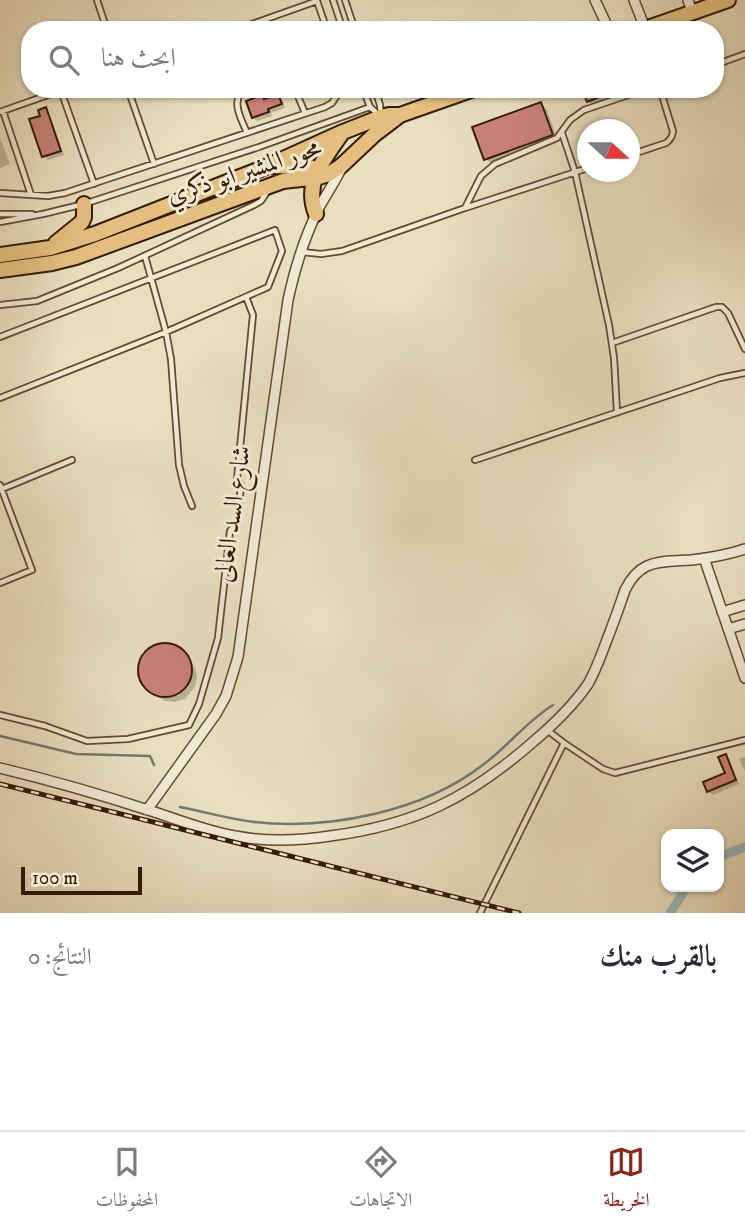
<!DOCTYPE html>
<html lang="ar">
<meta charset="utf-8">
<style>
:root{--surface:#fff;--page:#f2f2f3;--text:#2b2b33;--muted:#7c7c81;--line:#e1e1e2;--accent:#8f2418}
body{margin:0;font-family:"IM FELL DW Pica",Amiri,serif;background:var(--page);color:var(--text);direction:rtl}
.controls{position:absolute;right:21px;bottom:21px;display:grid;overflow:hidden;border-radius:14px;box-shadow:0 2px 5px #0004}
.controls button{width:63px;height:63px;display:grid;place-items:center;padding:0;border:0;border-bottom:2px solid var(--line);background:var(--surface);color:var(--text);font:35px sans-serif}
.compass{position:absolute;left:577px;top:119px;width:63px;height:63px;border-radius:50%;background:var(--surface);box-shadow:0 2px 5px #0004;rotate:111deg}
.scale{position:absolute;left:21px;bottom:18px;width:121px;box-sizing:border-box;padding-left:7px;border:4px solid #351b01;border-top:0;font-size:19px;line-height:24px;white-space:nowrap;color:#351b01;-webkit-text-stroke:5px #f1ead5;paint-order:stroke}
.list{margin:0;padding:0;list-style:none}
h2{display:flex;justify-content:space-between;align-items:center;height:91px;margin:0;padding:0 28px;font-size:30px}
h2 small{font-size:23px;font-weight:400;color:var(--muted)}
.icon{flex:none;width:38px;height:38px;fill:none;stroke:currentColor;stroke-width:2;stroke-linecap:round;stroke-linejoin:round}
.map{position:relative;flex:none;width:745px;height:913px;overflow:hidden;direction:ltr}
.search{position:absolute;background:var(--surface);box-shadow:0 2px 5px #0004;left:21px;right:21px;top:21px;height:77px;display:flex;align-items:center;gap:18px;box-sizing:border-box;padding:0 24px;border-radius:28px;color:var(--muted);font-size:26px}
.sheet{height:217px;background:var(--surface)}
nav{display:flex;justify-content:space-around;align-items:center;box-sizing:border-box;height:98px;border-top:2px solid var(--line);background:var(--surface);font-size:19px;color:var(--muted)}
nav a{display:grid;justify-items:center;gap:4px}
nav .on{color:var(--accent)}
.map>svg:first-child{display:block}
.shadow{fill:#0003}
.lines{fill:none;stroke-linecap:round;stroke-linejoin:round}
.stream{stroke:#727a71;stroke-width:2.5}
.canal{stroke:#9ababb;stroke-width:9}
.building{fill:#c98178;stroke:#351b01;stroke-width:2}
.lane-casing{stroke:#624c30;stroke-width:8}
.street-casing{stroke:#624c30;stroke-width:12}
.primary-casing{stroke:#351b01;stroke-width:18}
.lane{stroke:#f1ead5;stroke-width:4.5}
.street{stroke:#f1ead5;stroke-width:9}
.primary{stroke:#e4c080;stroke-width:14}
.rail-casing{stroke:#351b01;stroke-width:5}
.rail{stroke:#f1ead5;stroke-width:2.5;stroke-dasharray:8;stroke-linecap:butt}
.labels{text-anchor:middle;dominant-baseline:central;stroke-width:6;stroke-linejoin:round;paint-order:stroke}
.street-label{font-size:26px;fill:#351b01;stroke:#f1ead5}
</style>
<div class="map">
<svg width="745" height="913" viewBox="0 0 745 913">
<rect width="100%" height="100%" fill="#e9dfbf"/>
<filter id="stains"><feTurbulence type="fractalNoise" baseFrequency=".00286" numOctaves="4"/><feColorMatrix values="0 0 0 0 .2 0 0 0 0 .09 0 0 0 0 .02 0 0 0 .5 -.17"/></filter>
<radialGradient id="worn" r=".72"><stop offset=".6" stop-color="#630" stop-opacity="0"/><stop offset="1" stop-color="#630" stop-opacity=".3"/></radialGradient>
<path class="shadow" d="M 584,89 L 636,89 L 637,90 L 594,107 L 588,101 Z
M 278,96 L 282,100 L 285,108 L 271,113 L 272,116 L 257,121 L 253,117 L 262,97 L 265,100 Z
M 541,104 L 547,110 L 558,141 L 492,164 L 486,159 Z
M 45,109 L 49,113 L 64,155 L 48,160 L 44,156 L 42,117 Z
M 0,138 L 10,164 L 0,168 Z
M 163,645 L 173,647 L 182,652 L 195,667 L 197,677 L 195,687 L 185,699 L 175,702 L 165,701 L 156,696 L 143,680 L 141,670 L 143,660 L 153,649 Z
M 725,756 L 729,761 L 739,784 L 713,795 L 708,791 L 727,774 Z
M 745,757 L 745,771 L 739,759 Z"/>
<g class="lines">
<path class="stream" d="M 0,736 L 76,754 L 150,756 L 154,765
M 180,807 C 205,812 229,819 254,822 C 329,830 423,812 484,764 C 508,746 527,721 553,705"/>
<path class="canal" d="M 719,857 L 745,847
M 670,913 L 687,887"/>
</g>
<path class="building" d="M 582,89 L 620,89 L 587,102 Z
M 278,94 L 282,104 L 268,109 L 269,112 L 252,118 L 246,101 L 262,95 L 264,99 Z
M 541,102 L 553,135 L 484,160 L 472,127 Z
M 46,107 L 61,151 L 42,157 L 29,119 L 40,116 L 38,110 Z
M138 670a27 27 0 1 1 54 0a27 27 0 1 1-54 0Z
M 726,754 L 736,780 L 707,792 L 703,782 L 725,773 L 718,757 Z"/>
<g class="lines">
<g class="lane-casing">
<path id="lane" d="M 97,0 L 107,30
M 333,0 L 343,30
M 345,0 L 355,30
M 317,1 L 327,30
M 235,30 L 317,1
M 715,65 L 745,54
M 128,89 L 154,164
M 243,89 C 231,103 241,118 247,133
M 295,89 L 305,113
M 363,89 L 370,107 L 379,115
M 375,89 L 380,105 L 381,116
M 61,91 L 94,184
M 3,111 L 31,195
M 0,112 L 65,89
M 562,133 L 575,172 L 609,325 L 614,358 L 617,412
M 630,155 L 666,143 C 671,139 672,137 673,131 L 660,89
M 0,193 L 48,196 L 65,193 L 325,107 L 332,103 L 341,89
M 465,208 L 588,168
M 0,214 L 32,214
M 0,222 L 43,214 L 84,204 L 259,147 L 370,107
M 302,252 L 321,254 L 342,251 L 465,208 L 481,176 L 495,164 L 557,138 L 570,120 L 584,110 L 646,89
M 145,256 L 166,332 L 171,359 L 179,465 L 184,486 L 192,506
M 0,305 L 37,301 L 118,268 L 254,205 L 261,201 L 267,192
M 0,337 L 275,230 L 282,251 L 268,287 L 166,332 L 0,398
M 612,343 L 716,307 L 722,307 L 728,313 L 745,349
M 475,460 L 720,378 L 745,373
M 0,485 L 32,570 L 0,583
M 2,489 L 72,460
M 0,715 L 45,726 L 87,741 L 128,739 L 189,725 L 199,704 L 218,638 L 230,531 L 237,523 L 241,486 L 237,479 L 253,315 L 246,297
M 564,743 L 603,769 L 615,773 L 745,740
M 480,913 L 564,743 L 547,730"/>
</g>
<g class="street-casing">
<path id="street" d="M 595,0 L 609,30
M 634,0 L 645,28
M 688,0 L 692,12
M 704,558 L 745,678
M 722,612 L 745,605
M 728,629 L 745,624
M 0,768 C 50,780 99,794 148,810 C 177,819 205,831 235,836 C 267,842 298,841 330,836 C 415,825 469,798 533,742 C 553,725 573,706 588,684 C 595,672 600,658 605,645 C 612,627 619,608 625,590 C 630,580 636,571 647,566 C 660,560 677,561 691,560 C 709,558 727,555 745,549
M 147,810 L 216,714 L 226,696 L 238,657 L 288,300 C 295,268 305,235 320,206 C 327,193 336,180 342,167"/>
</g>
<g class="primary-casing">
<path id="primary" d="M 642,30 L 728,0
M 271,166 L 310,167 L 318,170
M 316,214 C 303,182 325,158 342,133
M 56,243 L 82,222 L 84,217 L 84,204
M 0,255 L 50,248 L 95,234 L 268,166 L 343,132 L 381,117 L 389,115 L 400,115 L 474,89
M 0,270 L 52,263 L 76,257 L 283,181 L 319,177 L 329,174 L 341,166 L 375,134 L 400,115"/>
</g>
<use href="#lane" class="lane"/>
<use href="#street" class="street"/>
<use href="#primary" class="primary"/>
<g class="rail-casing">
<path id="rail" d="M 0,784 L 519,913"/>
</g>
<use href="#rail" class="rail"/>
</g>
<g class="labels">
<g class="street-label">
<text transform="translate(244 172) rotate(-18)">محور المشير ابو ذكري</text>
<text transform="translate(233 514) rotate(-82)">شارع السد العالى</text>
</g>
</g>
<rect width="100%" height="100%" filter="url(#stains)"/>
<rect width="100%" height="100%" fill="url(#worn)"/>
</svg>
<div class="controls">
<button><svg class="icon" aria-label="layers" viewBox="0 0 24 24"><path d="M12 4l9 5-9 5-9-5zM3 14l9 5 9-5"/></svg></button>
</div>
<svg class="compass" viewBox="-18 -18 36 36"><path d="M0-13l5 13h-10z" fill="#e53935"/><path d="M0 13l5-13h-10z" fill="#7c7c81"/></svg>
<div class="scale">100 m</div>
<div class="search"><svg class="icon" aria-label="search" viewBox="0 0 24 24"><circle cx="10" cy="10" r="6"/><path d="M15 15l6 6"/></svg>ابحث هنا</div>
</div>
<section class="sheet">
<h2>بالقرب منك<small>النتائج: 0</small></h2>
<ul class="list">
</ul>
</section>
<nav>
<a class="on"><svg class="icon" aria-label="map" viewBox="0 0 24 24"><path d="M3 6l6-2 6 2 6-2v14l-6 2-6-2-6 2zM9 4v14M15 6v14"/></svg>الخريطة</a>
<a><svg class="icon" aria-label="directions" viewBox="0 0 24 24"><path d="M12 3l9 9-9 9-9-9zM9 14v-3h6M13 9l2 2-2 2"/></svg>الاتجاهات</a>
<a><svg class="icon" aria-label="saved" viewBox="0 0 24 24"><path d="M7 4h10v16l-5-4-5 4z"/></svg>المحفوظات</a>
</nav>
